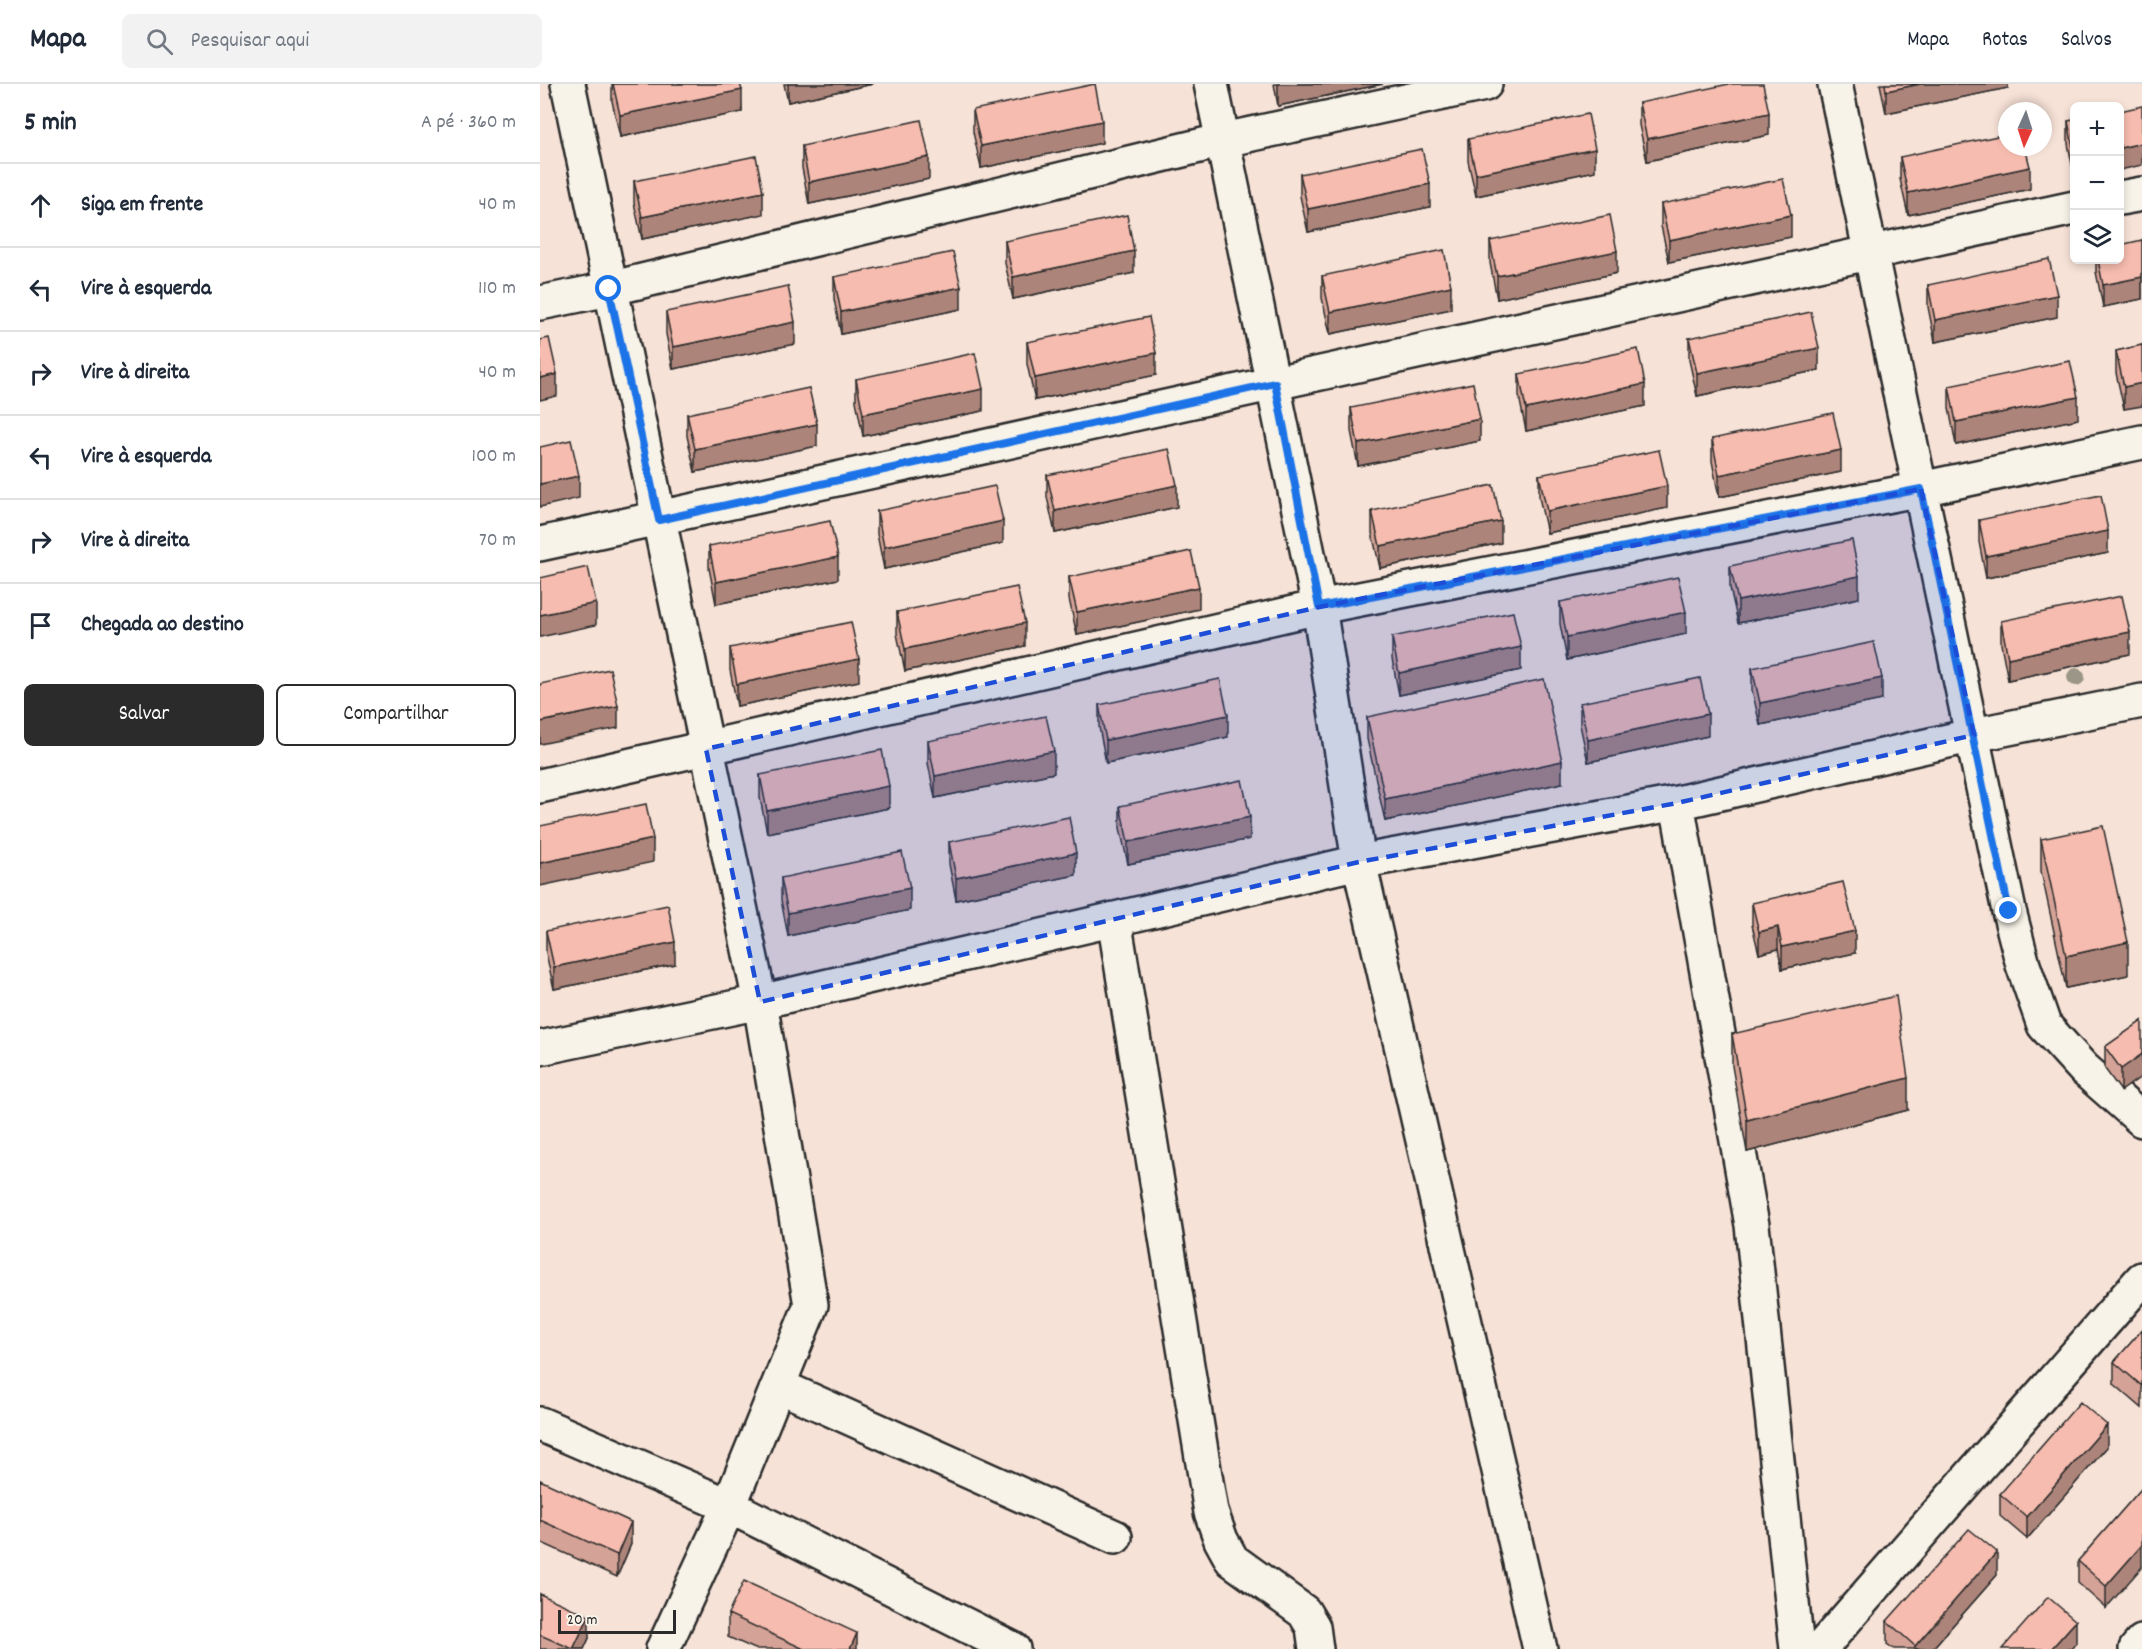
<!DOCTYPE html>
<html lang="pt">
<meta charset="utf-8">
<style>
:root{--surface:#fff;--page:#f2f2f3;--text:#1f2937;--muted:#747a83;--line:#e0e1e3;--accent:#2b2b2b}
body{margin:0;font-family:Dekko,sans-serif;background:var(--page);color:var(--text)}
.controls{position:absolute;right:18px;top:18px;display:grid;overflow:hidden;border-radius:9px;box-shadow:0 3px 9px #0003}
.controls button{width:54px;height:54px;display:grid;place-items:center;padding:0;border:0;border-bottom:2px solid var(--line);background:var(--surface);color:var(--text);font:30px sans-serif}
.compass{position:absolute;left:1458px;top:18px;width:54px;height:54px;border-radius:50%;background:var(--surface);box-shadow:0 3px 9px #0003;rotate:183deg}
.scale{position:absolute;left:18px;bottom:15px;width:118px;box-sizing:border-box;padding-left:6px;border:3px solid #2b2b2b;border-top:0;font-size:16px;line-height:21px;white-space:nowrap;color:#2b2b2b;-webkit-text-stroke:4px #f7f3e8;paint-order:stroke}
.stop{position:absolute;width:18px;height:18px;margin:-14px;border:4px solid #1a73e8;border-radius:50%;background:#fff}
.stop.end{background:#1a73e8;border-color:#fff;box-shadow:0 2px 6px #0008}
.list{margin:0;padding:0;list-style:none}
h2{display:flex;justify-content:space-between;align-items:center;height:78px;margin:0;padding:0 24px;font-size:26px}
h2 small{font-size:20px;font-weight:400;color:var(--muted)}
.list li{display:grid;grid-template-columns:39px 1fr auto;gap:18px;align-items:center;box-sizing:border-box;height:84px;padding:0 24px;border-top:2px solid var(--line)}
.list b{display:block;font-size:22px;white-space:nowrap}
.list em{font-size:20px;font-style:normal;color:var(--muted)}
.actions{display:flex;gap:12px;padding:18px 24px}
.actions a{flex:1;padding:14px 0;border:2px solid var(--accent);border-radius:9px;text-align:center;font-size:21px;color:var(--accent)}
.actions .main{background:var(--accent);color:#fff}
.icon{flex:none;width:33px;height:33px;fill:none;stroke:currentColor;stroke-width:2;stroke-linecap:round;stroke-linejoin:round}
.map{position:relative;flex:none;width:1602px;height:1565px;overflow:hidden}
header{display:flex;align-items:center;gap:36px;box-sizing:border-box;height:84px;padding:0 30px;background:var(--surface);border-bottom:2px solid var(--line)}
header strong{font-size:28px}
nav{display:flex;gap:33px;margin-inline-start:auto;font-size:21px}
.search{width:420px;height:54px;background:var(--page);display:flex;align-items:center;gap:15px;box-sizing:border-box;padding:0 21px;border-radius:9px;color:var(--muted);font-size:22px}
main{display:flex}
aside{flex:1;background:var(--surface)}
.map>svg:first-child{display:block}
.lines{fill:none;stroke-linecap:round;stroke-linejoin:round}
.minor-casing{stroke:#2b2b2b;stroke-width:38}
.minor{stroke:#f7f3e8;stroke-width:33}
.tree{fill:#9b9687}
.wall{fill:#d4a296;stroke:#2b2b2b;stroke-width:1.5}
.shaded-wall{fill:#ac847a;stroke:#2b2b2b;stroke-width:1.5}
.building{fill:#f6bcaf;stroke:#2b2b2b;stroke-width:1.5}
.route{stroke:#1a73e8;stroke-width:8}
.marked{fill:#1d4ed8;fill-opacity:0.2;stroke:#1d4ed8;stroke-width:4.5;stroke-dasharray:12 8;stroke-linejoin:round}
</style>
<header>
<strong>Mapa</strong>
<div class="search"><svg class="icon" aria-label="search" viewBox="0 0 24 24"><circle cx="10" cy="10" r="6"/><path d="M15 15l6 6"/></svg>Pesquisar aqui</div>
<nav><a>Mapa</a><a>Rotas</a><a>Salvos</a></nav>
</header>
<main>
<aside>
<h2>5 min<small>A pé · 360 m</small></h2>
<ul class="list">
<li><svg class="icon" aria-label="ahead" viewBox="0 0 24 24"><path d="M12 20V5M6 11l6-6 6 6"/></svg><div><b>Siga em frente</b></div><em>40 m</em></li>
<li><svg class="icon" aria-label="left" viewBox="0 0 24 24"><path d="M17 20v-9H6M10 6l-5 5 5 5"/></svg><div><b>Vire à esquerda</b></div><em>110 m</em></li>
<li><svg class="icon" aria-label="right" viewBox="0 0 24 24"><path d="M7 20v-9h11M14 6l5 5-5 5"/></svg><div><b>Vire à direita</b></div><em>40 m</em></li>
<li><svg class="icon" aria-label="left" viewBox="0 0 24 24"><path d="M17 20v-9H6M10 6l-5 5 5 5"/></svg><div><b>Vire à esquerda</b></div><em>100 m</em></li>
<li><svg class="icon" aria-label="right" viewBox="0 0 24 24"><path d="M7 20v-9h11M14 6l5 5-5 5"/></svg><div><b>Vire à direita</b></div><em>70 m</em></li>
<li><svg class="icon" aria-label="arrive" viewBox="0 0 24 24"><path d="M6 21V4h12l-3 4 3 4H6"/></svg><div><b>Chegada ao destino</b></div></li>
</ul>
<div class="actions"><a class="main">Salvar</a><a>Compartilhar</a></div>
</aside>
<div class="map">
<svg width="1602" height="1565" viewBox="0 0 1602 1565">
<rect width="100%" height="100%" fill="#f7e2d7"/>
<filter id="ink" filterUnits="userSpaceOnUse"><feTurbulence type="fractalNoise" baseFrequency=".0167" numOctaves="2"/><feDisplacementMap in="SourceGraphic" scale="12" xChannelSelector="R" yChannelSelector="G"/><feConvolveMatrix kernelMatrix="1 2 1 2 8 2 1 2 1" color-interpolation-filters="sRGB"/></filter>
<g filter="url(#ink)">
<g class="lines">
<g class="minor-casing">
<path id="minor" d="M 28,0 L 220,918 L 271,1221 L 189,1422 L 123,1565
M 671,0 L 779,523 L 819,778 L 1000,1565
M 1295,0 L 1469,827 L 1483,881 L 1504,941 L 1544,985 L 1602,1036
M 1580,114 L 1602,110
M 0,219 L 69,205 L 684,56 L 945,0
M 0,460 L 1534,124
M 0,702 L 779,523 L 1381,405 L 1602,358
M 1137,719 L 1212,1141 L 1257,1565
M 574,835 L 671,1428 L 681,1456 L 692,1476 L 764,1528 L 773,1543 L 776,1565
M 0,964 L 220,918 L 819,778 L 1137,719 L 1434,651 L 1602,617
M 239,1302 L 575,1453
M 0,1340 L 189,1422 L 473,1565
M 1280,1565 L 1602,1195
M 1596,1565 L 1602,1558"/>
</g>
<use href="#minor" class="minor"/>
</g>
<circle class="tree" cx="1536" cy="593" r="9"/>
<path class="wall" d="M 72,0 L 200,0 L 202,28 L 80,53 L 72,17 Z
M 244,0 L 333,0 L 248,18 Z
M 734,0 L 843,0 L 738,22 Z
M 1340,0 L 1468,0 L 1468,4 L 1346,29 Z
M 1099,19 L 1229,51 L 1107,77 L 1099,41 Z
M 433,26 L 562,59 L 441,84 L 433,48 Z
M 1534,36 L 1534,90 L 1528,60 L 1528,37 Z
M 928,55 L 1055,87 L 936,112 L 928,77 Z
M 262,62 L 389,95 L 269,120 L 262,84 Z
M 1360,73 L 1490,105 L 1368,131 L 1360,95 Z
M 760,90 L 890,123 L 768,148 L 760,112 Z
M 94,97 L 223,130 L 102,155 L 94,119 Z
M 1121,120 L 1251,153 L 1129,178 L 1121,142 Z
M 1602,156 L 1602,215 L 1563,223 L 1556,188 L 1556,176 L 1580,176 Z
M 465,157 L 594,189 L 473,215 L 465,179 Z
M 950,157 L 1077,189 L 957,215 L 950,179 Z
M 782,192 L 911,225 L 790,250 L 782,214 Z
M 294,193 L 421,225 L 301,250 L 294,215 Z
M 1388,201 L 1517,233 L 1395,258 L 1388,223 Z
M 126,228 L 255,260 L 133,285 L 126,250 Z
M 1149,254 L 1279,286 L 1157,312 L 1149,276 Z
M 487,258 L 616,291 L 495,316 L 487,280 Z
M 1602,261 L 1584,325 L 1576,289 L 1576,267 Z
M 979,290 L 1105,322 L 986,347 L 979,312 Z
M 316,295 L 443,327 L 323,352 L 316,317 Z
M 1409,302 L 1538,335 L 1416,361 L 1409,324 Z
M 811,324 L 940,357 L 818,382 L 811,347 Z
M 147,330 L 277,362 L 155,388 L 147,352 Z
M 1172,355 L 1301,388 L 1179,413 L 1172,377 Z
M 507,391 L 637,423 L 515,449 L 507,413 Z
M 999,391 L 1127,424 L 1007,449 L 999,413 Z
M 337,427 L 463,459 L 344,485 L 337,450 Z
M 832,427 L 961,459 L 840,484 L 832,449 Z
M 1439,436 L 1568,469 L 1446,494 L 1439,458 Z
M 169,462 L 298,495 L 176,520 L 169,484 Z
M 1190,482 L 1319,514 L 1198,539 L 1190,504 Z
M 529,493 L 659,525 L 537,551 L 529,515 Z
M 1020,518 L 1146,550 L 1027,576 L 1020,540 Z
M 357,528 L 485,562 L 365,587 L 357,550 Z
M 1461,537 L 1590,570 L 1468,596 L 1461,560 Z
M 852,553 L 981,586 L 859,611 L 852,575 Z
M 190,564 L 319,597 L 197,622 L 190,586 Z
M 1212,584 L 1342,616 L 1220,641 L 1212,606 Z
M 1040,619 L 1168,652 L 1048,678 L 1040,641 Z
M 559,621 L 688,653 L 566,679 L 559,643 Z
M 827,633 L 1022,699 L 845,737 L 827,655 Z
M 388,657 L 514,689 L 395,714 L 388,679 Z
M 220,691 L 349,724 L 227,749 L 220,714 Z
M 580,722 L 710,755 L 588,780 L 580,744 Z
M 1501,755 L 1588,891 L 1526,904 L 1501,787 Z
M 409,758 L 536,791 L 416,816 L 409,780 Z
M 241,794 L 370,826 L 248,852 L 241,816 Z
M 1212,819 L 1315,869 L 1242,885 L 1238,865 L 1219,870 L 1212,841 Z
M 6,847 L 135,880 L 14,905 L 6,869 Z
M 1602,937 L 1581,1007 L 1565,985 L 1565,963 Z
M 1192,950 L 1368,1026 L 1207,1068 L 1192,982 Z
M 1602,1246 L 1602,1324 L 1574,1300 L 1574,1278 Z
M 1567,1363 L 1487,1455 L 1460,1432 L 1460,1410 Z
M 0,1396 L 91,1460 L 77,1493 L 0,1458 Z
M 1602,1404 L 1566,1524 L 1538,1499 L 1538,1477 Z
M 1457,1491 L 1392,1565 L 1354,1565 L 1347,1560 L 1347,1537 Z
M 0,1510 L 49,1554 L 44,1565 L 0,1565 Z
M 188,1530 L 317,1565 L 215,1565 L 188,1553 Z"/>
<path class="shaded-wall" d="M 248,0 L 333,0 L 248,18 Z
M 738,0 L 843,0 L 738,22 Z
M 1380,0 L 1468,0 L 1468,4 L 1346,29 L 1346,7 Z
M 202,6 L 202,28 L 80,53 L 80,31 Z
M 1229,29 L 1229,51 L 1107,77 L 1107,55 Z
M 562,37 L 562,59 L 441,84 L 441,62 Z
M 1602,59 L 1602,81 L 1580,86 L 1580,64 Z
M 1055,65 L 1055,87 L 936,112 L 936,90 Z
M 389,73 L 389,95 L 269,120 L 269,98 Z
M 1490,83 L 1490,105 L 1368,131 L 1368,109 Z
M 890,100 L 890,123 L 768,148 L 768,125 Z
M 223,108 L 223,130 L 102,155 L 102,133 Z
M 1251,131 L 1251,153 L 1129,178 L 1129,156 Z
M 594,167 L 594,189 L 473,215 L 473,193 Z
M 1077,167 L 1077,189 L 957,215 L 957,192 Z
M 1602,193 L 1602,215 L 1563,223 L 1563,201 Z
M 911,202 L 911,225 L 790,250 L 790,228 Z
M 421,203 L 421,225 L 301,250 L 301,228 Z
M 1517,211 L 1517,233 L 1395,258 L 1395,236 Z
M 255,238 L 255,260 L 133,285 L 133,263 Z
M 1279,264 L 1279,286 L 1157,312 L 1157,289 Z
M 616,269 L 616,291 L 495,316 L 495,294 Z
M 17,290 L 17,312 L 0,316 L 0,294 Z
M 1602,299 L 1602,322 L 1584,325 L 1584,303 Z
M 1105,300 L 1105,322 L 986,347 L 986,325 Z
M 443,305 L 443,327 L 323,352 L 323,330 Z
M 1538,313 L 1538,335 L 1416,361 L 1416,338 Z
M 940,335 L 940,357 L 818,382 L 818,360 Z
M 277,340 L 277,362 L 155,388 L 155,365 Z
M 1301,366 L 1301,388 L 1179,413 L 1179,391 Z
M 39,392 L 39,414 L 0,423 L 0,400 Z
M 637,401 L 637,423 L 515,449 L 515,427 Z
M 1127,402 L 1127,424 L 1007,449 L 1007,427 Z
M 463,437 L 463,459 L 344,485 L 344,463 Z
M 961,437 L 961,459 L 840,484 L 840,462 Z
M 1568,447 L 1568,469 L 1446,494 L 1446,472 Z
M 298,473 L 298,495 L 176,520 L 176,498 Z
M 1319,492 L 1319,514 L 1198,539 L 1198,517 Z
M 659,503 L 659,525 L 537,551 L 537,528 Z
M 56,519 L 56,541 L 0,553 L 0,531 Z
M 1146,528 L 1146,550 L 1027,576 L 1027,553 Z
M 485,539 L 485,562 L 365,587 L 365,565 Z
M 1590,548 L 1590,570 L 1468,596 L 1468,574 Z
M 981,563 L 981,586 L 859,611 L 859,589 Z
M 319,575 L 319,597 L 197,622 L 197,600 Z
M 1342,594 L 1342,616 L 1220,641 L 1220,619 Z
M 78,622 L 78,644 L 0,660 L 0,638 Z
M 1168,630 L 1168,652 L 1048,678 L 1048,656 Z
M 688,631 L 688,653 L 566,679 L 566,656 Z
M 514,667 L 514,689 L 395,714 L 395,692 Z
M 1022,677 L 1022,699 L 845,737 L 845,715 Z
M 349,702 L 349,724 L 227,749 L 227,727 Z
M 710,733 L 710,755 L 588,780 L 588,758 Z
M 113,755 L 113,778 L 0,802 L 0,779 Z
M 536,769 L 536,791 L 416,816 L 416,794 Z
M 370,804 L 370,826 L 248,852 L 248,829 Z
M 1238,843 L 1238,865 L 1219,870 L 1219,848 Z
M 1315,847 L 1315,869 L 1242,885 L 1242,863 Z
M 135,858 L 135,880 L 14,905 L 14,883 Z
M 1588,858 L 1588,891 L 1526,904 L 1526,872 Z
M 1602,970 L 1602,992 L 1581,1007 L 1581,985 Z
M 1368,994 L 1368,1026 L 1207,1068 L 1207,1036 Z
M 1567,1341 L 1567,1363 L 1487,1455 L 1487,1433 Z
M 91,1438 L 91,1460 L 77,1493 L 77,1471 Z
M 1602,1461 L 1602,1483 L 1566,1524 L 1566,1502 Z
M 1457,1468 L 1457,1491 L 1392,1565 L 1375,1565 L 1375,1562 Z
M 49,1532 L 49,1554 L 44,1565 L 33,1565 Z
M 1536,1537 L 1536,1559 L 1531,1565 L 1511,1565 Z
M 317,1549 L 317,1565 L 310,1565 Z"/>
<path class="building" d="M 73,0 L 200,0 L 202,6 L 80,31 Z
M 555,0 L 562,37 L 441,62 L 433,26 Z
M 1189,0 L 1223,0 L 1229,29 L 1107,55 L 1099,19 Z
M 1345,0 L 1380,0 L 1346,7 Z
M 1602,22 L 1602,59 L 1580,64 L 1580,27 Z
M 1048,30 L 1055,65 L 936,90 L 928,55 Z
M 381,36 L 389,73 L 269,98 L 262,62 Z
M 1534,36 L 1534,68 L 1528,37 Z
M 1467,50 L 1467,63 L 1485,63 L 1490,83 L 1368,109 L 1360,73 Z
M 882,65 L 890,100 L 768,125 L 760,90 Z
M 216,72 L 223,108 L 102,133 L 94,97 Z
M 1243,95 L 1251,131 L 1129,156 L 1121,120 Z
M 587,131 L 594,167 L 473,193 L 465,157 Z
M 1070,131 L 1077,167 L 957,192 L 950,157 Z
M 1602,156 L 1602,193 L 1563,201 L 1558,176 L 1580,176 L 1580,161 Z
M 904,166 L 911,202 L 790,228 L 782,192 Z
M 413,168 L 421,203 L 301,228 L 294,193 Z
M 1509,175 L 1517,211 L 1395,236 L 1388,201 Z
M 248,202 L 255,238 L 133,263 L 126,228 Z
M 1271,228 L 1279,264 L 1157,289 L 1149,254 Z
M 609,233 L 616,269 L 495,294 L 487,258 Z
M 9,254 L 17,290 L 0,294 L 0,256 Z
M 1602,261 L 1602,299 L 1584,303 L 1576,267 Z
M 1098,265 L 1105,300 L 986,325 L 979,290 Z
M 435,269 L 443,305 L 323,330 L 316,295 Z
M 1530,277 L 1538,313 L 1416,338 L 1409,302 Z
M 933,299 L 940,335 L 818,360 L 811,324 Z
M 269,304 L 277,340 L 155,365 L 147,330 Z
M 1293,329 L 1301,366 L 1179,391 L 1172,355 Z
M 31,356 L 39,392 L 0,400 L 0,363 Z
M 629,365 L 637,401 L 515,427 L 507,391 Z
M 1119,366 L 1127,402 L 1007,427 L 999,391 Z
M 953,401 L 961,437 L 840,462 L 832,427 Z
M 455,402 L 463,437 L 344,463 L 337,427 Z
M 1561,411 L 1568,447 L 1446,472 L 1439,436 Z
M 290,437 L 298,473 L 176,498 L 169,462 Z
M 1312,456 L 1319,492 L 1198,517 L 1190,482 Z
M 651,467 L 659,503 L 537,528 L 529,493 Z
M 48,483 L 56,519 L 0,531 L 0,494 Z
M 1138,493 L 1146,528 L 1027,553 L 1020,518 Z
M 477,503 L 485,539 L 365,565 L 357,528 Z
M 1582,512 L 1590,548 L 1468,574 L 1461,537 Z
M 973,528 L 981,563 L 859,589 L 852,553 Z
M 311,538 L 319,575 L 197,600 L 190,564 Z
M 1334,558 L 1342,594 L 1220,619 L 1212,584 Z
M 70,585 L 78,622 L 0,638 L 0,600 Z
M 1160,594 L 1168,630 L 1048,656 L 1040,619 Z
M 680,595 L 688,631 L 566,656 L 559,621 Z
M 1004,595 L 1022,677 L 845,715 L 827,633 Z
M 506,632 L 514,667 L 395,692 L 388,657 Z
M 342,666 L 349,702 L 227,727 L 220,691 Z
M 702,696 L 710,733 L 588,758 L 580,722 Z
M 106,720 L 113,755 L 0,779 L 0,742 Z
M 529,733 L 536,769 L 416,794 L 409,758 Z
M 1563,742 L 1588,858 L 1526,872 L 1501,755 Z
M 362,768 L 370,804 L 248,829 L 241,794 Z
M 1303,798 L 1315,847 L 1242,863 L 1238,843 L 1219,848 L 1212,819 Z
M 128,821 L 135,858 L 14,883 L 6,847 Z
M 1356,912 L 1368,994 L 1207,1036 L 1192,950 Z
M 1602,937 L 1602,970 L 1581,985 L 1565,963 Z
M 1602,1246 L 1602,1302 L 1574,1278 Z
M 1540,1318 L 1567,1341 L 1487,1433 L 1460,1410 Z
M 0,1396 L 91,1438 L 77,1471 L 0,1436 Z
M 1602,1404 L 1602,1461 L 1566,1502 L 1538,1477 Z
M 1429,1445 L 1457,1468 L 1375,1562 L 1347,1537 Z
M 204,1497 L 317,1549 L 310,1565 L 264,1565 L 188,1530 Z
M 0,1510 L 49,1532 L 33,1565 L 0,1551 Z
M 1508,1513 L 1536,1537 L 1511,1565 L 1462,1565 Z"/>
</g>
<g class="lines" filter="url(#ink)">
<path class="route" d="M 69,205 L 119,436 L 735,299 L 779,523 L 1381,405 L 1469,827"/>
</g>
<path class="marked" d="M 1381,405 L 1434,651 L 1137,719 L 819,778 L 220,918 L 166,665 L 779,523 Z"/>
</svg>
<div class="controls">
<button>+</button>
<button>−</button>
<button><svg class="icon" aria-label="layers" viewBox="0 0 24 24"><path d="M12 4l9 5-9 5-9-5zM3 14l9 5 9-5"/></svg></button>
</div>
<svg class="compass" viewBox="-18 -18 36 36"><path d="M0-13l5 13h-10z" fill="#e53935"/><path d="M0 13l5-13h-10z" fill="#747a83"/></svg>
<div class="scale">20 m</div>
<div class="stop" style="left:69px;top:205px"></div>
<div class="stop end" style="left:1469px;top:827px"></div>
</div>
</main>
